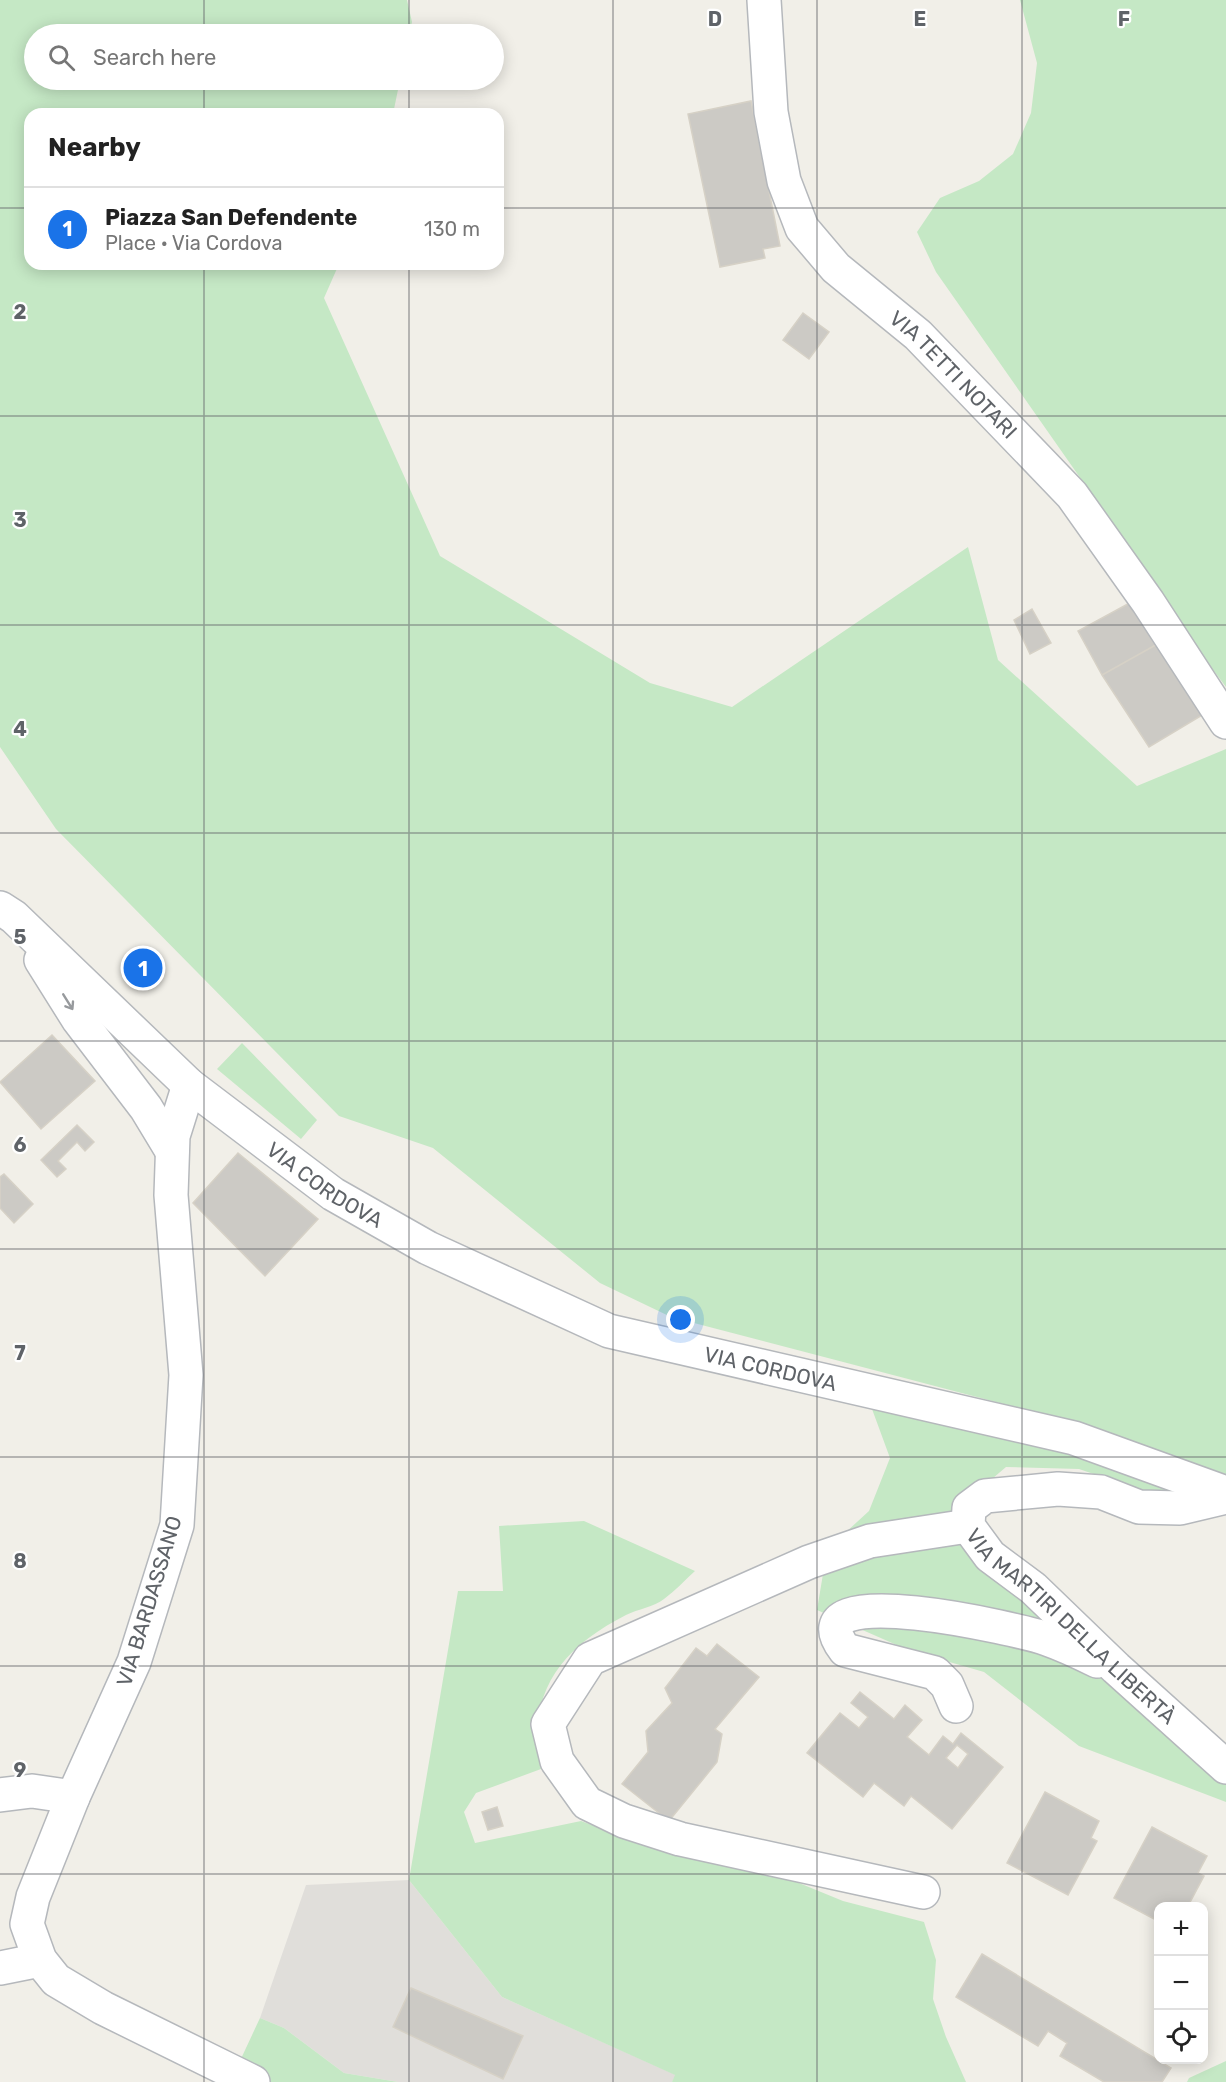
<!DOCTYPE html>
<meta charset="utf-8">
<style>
:root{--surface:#fff;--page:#f2f2f2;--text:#222;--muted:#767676;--line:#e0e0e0;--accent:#1a73e8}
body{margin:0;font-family:Rubik,sans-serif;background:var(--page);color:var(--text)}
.controls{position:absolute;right:18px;bottom:18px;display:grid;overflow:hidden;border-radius:12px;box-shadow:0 3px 15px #0003}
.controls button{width:54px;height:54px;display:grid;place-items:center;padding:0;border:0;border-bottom:2px solid var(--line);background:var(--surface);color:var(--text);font:30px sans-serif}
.you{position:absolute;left:681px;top:1320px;width:21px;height:21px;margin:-15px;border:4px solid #fff;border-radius:50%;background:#1a73e8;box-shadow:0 0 0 9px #1a73e833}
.badge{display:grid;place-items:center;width:39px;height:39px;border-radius:50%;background:var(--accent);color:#fff;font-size:20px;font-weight:700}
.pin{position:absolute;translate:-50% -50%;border:3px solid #fff;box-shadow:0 2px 6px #0006}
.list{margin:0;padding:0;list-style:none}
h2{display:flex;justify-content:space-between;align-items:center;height:78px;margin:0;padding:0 24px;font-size:26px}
h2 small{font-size:20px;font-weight:400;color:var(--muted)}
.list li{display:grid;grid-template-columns:39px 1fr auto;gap:18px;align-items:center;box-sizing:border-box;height:84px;padding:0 24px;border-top:2px solid var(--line)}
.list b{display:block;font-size:22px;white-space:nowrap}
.list p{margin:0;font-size:20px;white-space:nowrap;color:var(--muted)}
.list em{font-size:20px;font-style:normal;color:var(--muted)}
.icon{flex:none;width:33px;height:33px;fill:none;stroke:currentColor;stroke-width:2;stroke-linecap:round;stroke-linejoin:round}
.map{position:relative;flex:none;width:1226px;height:2082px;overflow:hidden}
.search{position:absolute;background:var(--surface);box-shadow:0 3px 15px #0003;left:24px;top:24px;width:480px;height:66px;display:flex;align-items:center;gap:15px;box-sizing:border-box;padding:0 21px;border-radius:33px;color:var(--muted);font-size:22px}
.panel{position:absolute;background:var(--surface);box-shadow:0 3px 15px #0003;left:24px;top:108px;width:480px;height:162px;border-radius:18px}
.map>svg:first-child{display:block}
.industrial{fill:#e0deda}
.green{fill:#c5e8c5}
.building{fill:#cccac5;stroke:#d6d1c6;stroke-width:1.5;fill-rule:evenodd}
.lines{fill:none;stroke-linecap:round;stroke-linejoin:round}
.minor-casing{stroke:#b5b8bc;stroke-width:36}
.minor{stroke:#fff;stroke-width:33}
.oneway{stroke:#979a9d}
.grid{fill:none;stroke:#5f6368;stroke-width:1.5;stroke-opacity:0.55}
.labels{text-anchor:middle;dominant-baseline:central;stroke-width:4.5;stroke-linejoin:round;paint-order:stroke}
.street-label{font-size:21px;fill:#5f6368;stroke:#fff}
.grid-label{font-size:20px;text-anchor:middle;font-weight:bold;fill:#5f6368;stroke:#fff;stroke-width:4.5;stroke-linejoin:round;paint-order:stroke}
</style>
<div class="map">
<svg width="1226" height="2082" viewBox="0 0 1226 2082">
<rect width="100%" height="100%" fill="#f1efe8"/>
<path class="industrial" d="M 409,1880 L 502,1997 L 676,2075 L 672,2082 L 398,2082 L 344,2073 L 284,2028 L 260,2018 L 306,1885 Z"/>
<path class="green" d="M 0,0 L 407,0 L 412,22 L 409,34 L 34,34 L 34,80 L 400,80 L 393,114 L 30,114 L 30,264 L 339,264 L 324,298 L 440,556 L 650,683 L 732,707 L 968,547 L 998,660 L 1137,786 L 1226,749 L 1226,1480 L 1073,1422 L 671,1317 L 600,1283 L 433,1148 L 339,1116 L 56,829 L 0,747 Z
M 1020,0 L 1226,0 L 1226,687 L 1136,568 L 1116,529 L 936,272 L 917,232 L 940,198 L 979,181 L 1013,154 L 1031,113 L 1037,63 Z
M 242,1043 L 317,1120 L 301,1139 L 217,1069 Z
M 872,1409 L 1070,1445 L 1182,1490 L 1161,1497 L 1079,1469 L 1006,1467 L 979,1490 L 962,1517 L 1226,1777 L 1226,1802 L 1079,1746 L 984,1672 L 908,1650 L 817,1610 L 824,1568 L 845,1533 L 869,1511 L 890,1458 Z
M 584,1521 L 695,1571 C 685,1580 675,1591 664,1599 C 654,1607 638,1609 626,1615 C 560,1649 526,1693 541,1769 L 476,1793 L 464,1812 L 475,1843 L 581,1821 L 653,1847 L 777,1874 L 843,1901 L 924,1922 L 936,1960 L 933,1999 L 946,2037 L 966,2082 L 672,2082 L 675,2075 L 502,1997 L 409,1880 L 458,1591 L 503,1591 L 499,1526 Z
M 260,2018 L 284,2028 L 344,2073 L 398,2082 L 270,2082 L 239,2063 Z
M 1226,2061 L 1226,2082 L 1187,2082 L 1189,2078 Z"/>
<path class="building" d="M 751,101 L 780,246 L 763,249 L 765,258 L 720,267 L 688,114 Z
M 803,313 L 829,332 L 809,359 L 783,340 Z
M 1135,600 L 1161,642 L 1102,675 L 1078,631 Z
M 1032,609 L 1051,643 L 1030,654 L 1014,620 Z
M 1161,642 L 1204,714 L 1149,747 L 1102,675 Z
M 52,1035 L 95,1081 L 41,1129 L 0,1082 Z
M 77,1125 L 94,1142 L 85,1151 L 77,1142 L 58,1161 L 66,1169 L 57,1177 L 41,1160 Z
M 238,1153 L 318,1219 L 265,1276 L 193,1203 Z
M 4,1174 L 33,1204 L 14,1223 L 0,1208 L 0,1177 Z
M 717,1644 L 759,1677 L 715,1729 L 722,1734 L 717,1762 L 669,1821 L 622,1784 L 648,1752 L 646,1731 L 672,1703 L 665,1688 L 696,1648 L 707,1656 Z
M 860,1692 L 894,1719 L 905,1705 L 922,1720 L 907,1737 L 929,1755 L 943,1736 L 953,1744 L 961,1733 L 1003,1767 L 952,1829 L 911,1796 L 904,1806 L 874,1783 L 863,1797 L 807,1753 L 840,1713 L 859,1728 L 868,1717 L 851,1703 ZM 957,1745 L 968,1754 L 958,1768 L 946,1758 Z
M 1045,1792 L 1099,1821 L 1091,1838 L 1097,1841 L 1068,1895 L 1007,1863 Z
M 497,1807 L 503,1826 L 488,1830 L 482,1812 Z
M 1152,1827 L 1207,1856 L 1198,1873 L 1204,1876 L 1188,1906 L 1158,1906 L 1158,1921 L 1114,1898 Z
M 982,1954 L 1171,2068 L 1162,2082 L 1104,2082 L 1060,2056 L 1067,2043 L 1048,2031 L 1038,2046 L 956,1997 Z
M 411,1988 L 523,2036 L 503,2079 L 393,2027 Z"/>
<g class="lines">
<g class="minor-casing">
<g id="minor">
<path id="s1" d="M 764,0 L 771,112 L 784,181 L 802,228 L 836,268 L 918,335 L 1072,495 L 1148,602 L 1226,722"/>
<path id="s2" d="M 0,908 L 14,917 L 189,1085 L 333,1194 L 428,1248 L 609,1331 L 1074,1438 L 1226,1493"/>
<path d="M 41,960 L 78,1019 L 146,1108 L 172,1151"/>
<path d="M 189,1085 L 173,1136 L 171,1195 L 186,1375 L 177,1525 L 134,1662 L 73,1797 L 33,1897 L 27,1924 L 40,1960 L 56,1980 L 103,2008 L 253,2082"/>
<path id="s3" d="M 1226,1497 L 1180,1508 L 1139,1507 L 1101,1492 L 1058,1489 L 985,1496 L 969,1508 L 968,1526 L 990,1556 L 1033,1588 L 1116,1668 L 1226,1767"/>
<path d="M 956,1706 L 947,1685 L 935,1673 L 845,1650 C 786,1574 1025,1631 1047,1639 C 1064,1645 1081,1653 1097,1661"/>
<path d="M 0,1795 L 32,1791 L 73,1797"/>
<path d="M 923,1892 L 680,1839 L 624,1821 L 587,1803 L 557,1761 L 548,1724 L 590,1659 L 809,1562 L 870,1541 L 968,1526"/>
<path d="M 0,1968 L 40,1960"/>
</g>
</g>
<use href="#minor" class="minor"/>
</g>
<defs><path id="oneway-shaft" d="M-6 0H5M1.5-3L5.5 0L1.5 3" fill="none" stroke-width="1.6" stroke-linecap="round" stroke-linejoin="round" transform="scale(1.5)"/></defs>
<use class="oneway" href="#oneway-shaft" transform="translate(68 1002) rotate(58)"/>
<path class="grid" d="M 204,0 L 204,34M 409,0 L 409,34M 613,0 L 613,2082M 817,0 L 817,2082M 1022,0 L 1022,2082M 204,80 L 204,114M 409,80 L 409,114M 0,208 L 30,208M 498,208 L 1226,208M 204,264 L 204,2082M 409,264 L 409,2082M 0,416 L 1226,416M 0,625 L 1226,625M 0,833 L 1226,833M 0,1041 L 1226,1041M 0,1249 L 1226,1249M 0,1457 L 1226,1457M 0,1666 L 1226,1666M 0,1874 L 1226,1874"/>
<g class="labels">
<g class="street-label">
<text stroke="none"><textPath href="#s1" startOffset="444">VIA TETTI NOTARI</textPath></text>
<text stroke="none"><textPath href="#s2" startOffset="428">VIA CORDOVA</textPath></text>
<text stroke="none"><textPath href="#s2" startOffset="914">VIA CORDOVA</textPath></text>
<text transform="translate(149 1601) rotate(-73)">VIA BARDASSANO</text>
<text stroke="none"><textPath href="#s3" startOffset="428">VIA MARTIRI DELLA LIBERTÀ</textPath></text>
</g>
</g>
<g class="grid-label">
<text x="715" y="26">D</text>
<text x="920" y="26">E</text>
<text x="1124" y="26">F</text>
<text x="20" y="319">2</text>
<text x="20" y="527">3</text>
<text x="20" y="736">4</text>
<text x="20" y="944">5</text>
<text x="20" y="1152">6</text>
<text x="20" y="1360">7</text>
<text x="20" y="1568">8</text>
<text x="20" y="1777">9</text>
</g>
</svg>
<div class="controls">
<button>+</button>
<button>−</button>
<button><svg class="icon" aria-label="locate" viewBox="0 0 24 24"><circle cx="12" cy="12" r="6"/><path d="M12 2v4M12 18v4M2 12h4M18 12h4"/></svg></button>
</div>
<div class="you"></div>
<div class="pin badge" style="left:143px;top:968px">1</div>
<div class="search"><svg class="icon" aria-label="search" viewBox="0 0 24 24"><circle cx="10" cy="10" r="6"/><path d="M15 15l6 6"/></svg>Search here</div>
<section class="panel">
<h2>Nearby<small></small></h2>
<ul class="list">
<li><span class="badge">1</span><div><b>Piazza San Defendente</b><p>Place · Via Cordova</p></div><em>130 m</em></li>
</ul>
</section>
</div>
